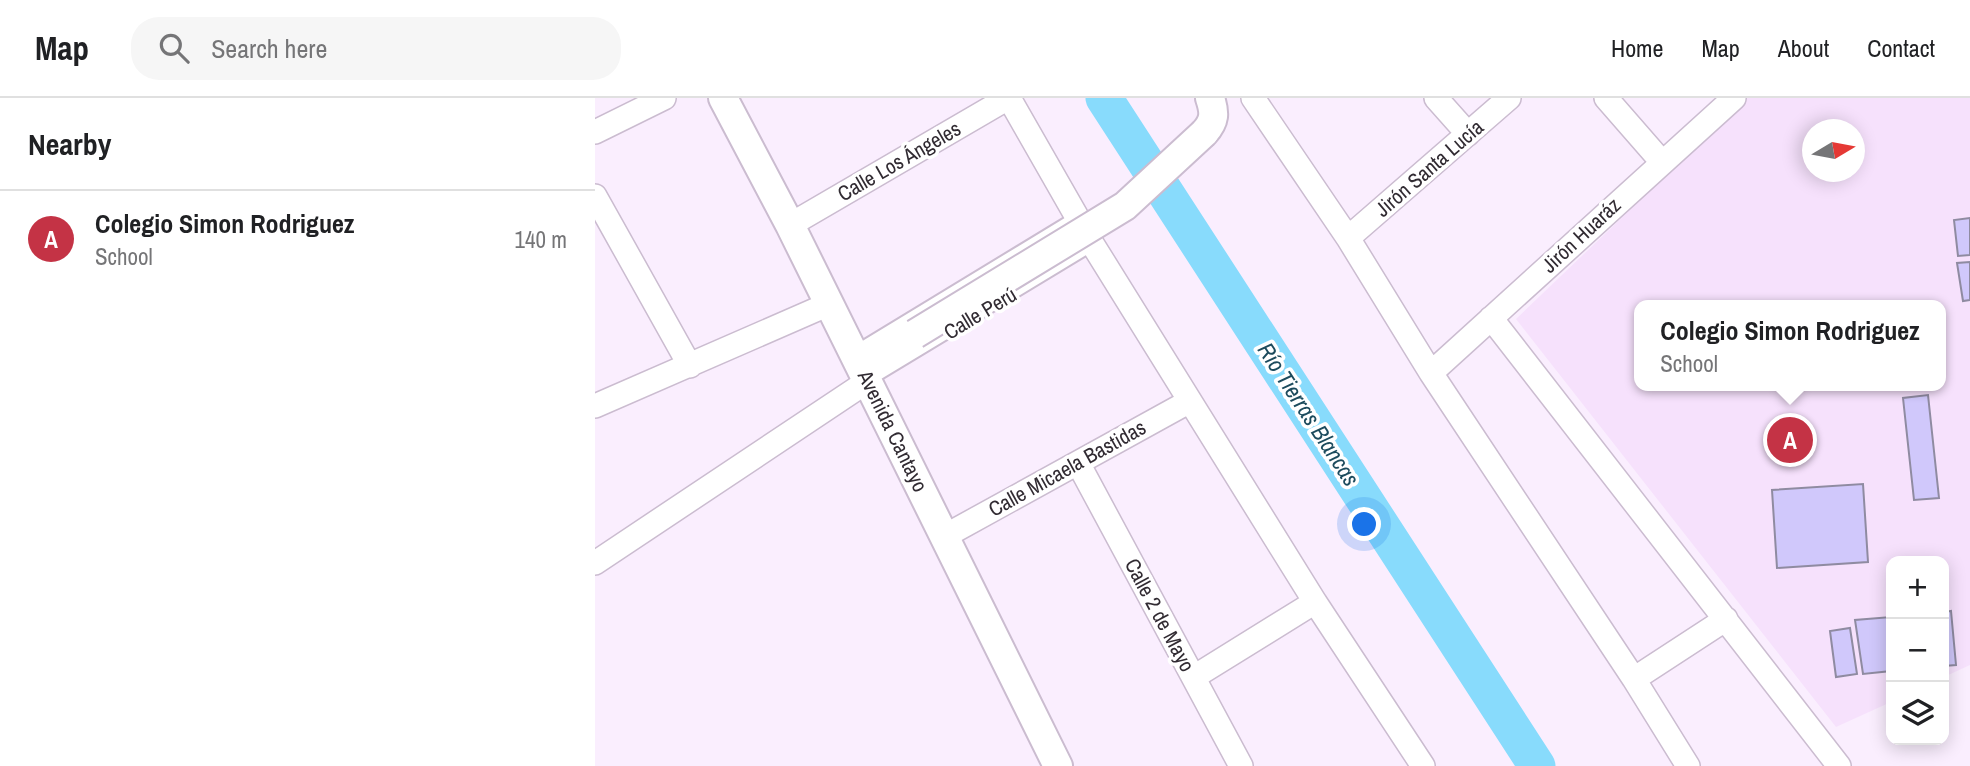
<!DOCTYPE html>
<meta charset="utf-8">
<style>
:root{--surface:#fff;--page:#f6f6f6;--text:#202124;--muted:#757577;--line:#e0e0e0;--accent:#c43345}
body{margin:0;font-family:"Archivo Narrow",sans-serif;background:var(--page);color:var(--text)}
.controls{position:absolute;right:21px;bottom:21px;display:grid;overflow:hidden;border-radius:14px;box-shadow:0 4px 18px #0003}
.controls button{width:63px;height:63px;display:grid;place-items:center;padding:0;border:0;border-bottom:2px solid var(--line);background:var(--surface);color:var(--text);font:35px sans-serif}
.compass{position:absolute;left:1207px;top:21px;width:63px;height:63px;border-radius:50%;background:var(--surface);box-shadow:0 4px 18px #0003;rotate:80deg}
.you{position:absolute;left:770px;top:427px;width:24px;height:24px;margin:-18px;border:5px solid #fff;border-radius:50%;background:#1a73e8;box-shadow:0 0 0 10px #1a73e833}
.badge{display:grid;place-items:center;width:46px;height:46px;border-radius:50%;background:var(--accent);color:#fff;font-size:23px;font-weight:700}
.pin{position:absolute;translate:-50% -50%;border:4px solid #fff;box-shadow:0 2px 7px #0006}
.popup{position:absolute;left:1039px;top:202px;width:312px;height:91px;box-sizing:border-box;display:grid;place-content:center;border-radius:14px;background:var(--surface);filter:drop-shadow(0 2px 5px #0005);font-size:23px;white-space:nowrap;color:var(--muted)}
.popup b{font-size:26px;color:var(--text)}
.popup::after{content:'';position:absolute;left:50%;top:100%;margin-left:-14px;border:14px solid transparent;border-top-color:var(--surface)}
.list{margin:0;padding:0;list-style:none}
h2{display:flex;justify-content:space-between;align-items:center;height:91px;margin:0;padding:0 28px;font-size:30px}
h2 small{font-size:23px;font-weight:400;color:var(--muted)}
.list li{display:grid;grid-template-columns:46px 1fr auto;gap:21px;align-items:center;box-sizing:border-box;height:98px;padding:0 28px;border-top:2px solid var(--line)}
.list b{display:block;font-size:26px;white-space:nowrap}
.list p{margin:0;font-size:23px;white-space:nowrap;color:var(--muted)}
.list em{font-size:23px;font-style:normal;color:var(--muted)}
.icon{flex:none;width:38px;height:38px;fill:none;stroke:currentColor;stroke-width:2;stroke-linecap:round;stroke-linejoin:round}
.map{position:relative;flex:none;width:1375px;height:668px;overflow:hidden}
header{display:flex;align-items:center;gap:42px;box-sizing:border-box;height:98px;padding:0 35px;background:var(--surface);border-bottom:2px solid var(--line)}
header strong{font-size:33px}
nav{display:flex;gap:38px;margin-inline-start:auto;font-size:24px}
.search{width:490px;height:63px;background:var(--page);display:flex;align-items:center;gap:18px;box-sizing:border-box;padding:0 24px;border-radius:28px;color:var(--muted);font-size:26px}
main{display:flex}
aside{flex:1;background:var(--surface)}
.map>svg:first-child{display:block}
.built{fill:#f6e1fc;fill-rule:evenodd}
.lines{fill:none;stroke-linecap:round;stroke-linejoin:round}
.river{stroke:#88dbfc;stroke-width:37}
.building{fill:#d0c8fb;stroke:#8f8ba1;stroke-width:2}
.service-casing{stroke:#cbbcd0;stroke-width:14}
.minor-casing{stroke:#cbbcd0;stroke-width:26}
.tertiary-casing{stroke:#cbbcd0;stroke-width:32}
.service{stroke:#fff;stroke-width:10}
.minor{stroke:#fff;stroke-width:23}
.tertiary{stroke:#fff;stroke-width:28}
.tertiary-bridge-casing{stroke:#cbbcd0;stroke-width:32;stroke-linecap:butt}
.tertiary-bridge{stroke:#fff;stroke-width:28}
.labels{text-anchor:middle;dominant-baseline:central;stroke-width:7;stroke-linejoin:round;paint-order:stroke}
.street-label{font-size:21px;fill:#312b32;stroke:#fff}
.water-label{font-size:23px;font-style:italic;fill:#1c4b5d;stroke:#fff}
</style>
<header>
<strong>Map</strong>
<div class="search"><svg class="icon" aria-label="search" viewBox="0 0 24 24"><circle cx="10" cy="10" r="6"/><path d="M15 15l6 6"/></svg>Search here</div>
<nav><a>Home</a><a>Map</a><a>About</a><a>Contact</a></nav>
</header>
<main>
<aside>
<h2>Nearby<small></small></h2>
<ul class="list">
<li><span class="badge">A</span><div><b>Colegio Simon Rodriguez</b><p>School</p></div><em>140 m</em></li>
</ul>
</aside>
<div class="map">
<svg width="1375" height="668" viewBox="0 0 1375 668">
<rect width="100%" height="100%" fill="#faeefe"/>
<path class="built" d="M 1152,0 L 1375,0 L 1375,567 L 1349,579 L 1349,463 L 1296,463 L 1296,604 L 1241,629 L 921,221 ZM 1218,32 L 1260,32 L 1260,74 L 1218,74 ZM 1044,207 L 1346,207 L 1346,288 L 1044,288 Z"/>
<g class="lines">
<path class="river" d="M 509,0 L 942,668"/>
</g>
<path class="building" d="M 1375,120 L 1375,157 L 1363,158 L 1359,122 Z
M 1375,164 L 1375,202 L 1368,203 L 1362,165 Z
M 1333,297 L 1344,400 L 1319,402 L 1308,300 Z
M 1268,386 L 1273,464 L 1182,470 L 1177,392 Z
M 1356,513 L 1361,567 L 1349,568 L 1349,514 Z
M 1296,519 L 1296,573 L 1268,576 L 1260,522 Z
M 1255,530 L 1262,576 L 1241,579 L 1235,533 Z"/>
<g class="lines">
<g class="service-casing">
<path id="service" d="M 259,254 L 481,119
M 273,283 L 498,147"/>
</g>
<g class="minor-casing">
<path id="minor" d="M 414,0 L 498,147 L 720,504 L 828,668
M 658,0 L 753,140 L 836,275 L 1039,581 L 1093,668
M 841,0 L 873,36
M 1011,0 L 1066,63
M 0,34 L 69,0
M 0,98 L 95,268
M 195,127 L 413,0
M 753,140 L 914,0
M 896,220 L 1244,668
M 836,275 L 1139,0
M 0,308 L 234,206
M 483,365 L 646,668
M 350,438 L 595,303
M 0,465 L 273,283
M 599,579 L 720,504
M 1039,581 L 1131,521"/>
</g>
<g class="tertiary-casing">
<path id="tertiary" d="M 128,0 L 195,127 L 463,668
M 609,35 C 620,23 620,15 615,0
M 266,269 L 320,236"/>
</g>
<use href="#service" class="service"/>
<use href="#minor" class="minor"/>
<use href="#tertiary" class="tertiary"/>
<g class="tertiary-bridge-casing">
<path id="tertiary-bridge" d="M 320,236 L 530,108 L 609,35"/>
</g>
<use href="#tertiary-bridge" class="tertiary-bridge"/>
</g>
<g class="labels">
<g class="street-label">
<text transform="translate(304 63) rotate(-30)">Calle Los Ángeles</text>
<text transform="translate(834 70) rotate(-41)">Jirón Santa Lucía</text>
<text transform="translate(986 137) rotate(-43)">Jirón Huaráz</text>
<text transform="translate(385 215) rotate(-31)">Calle Perú</text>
<text transform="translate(298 333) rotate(64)">Avenida Cantayo</text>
<text transform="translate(472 370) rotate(-29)">Calle Micaela Bastidas</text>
<text transform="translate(565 517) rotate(62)">Calle 2 de Mayo</text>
</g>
<g class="water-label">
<text transform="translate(714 316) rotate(57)">Río Tierras Blancas</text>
</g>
</g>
</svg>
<div class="controls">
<button>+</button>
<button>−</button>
<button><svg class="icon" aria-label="layers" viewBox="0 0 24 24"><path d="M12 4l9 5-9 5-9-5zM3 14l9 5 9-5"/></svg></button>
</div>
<svg class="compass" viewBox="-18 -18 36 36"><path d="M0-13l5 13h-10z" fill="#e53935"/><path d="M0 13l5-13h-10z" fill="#757577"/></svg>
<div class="you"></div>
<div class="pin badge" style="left:1195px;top:342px">A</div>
<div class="popup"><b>Colegio Simon Rodriguez</b>School</div>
</div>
</main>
